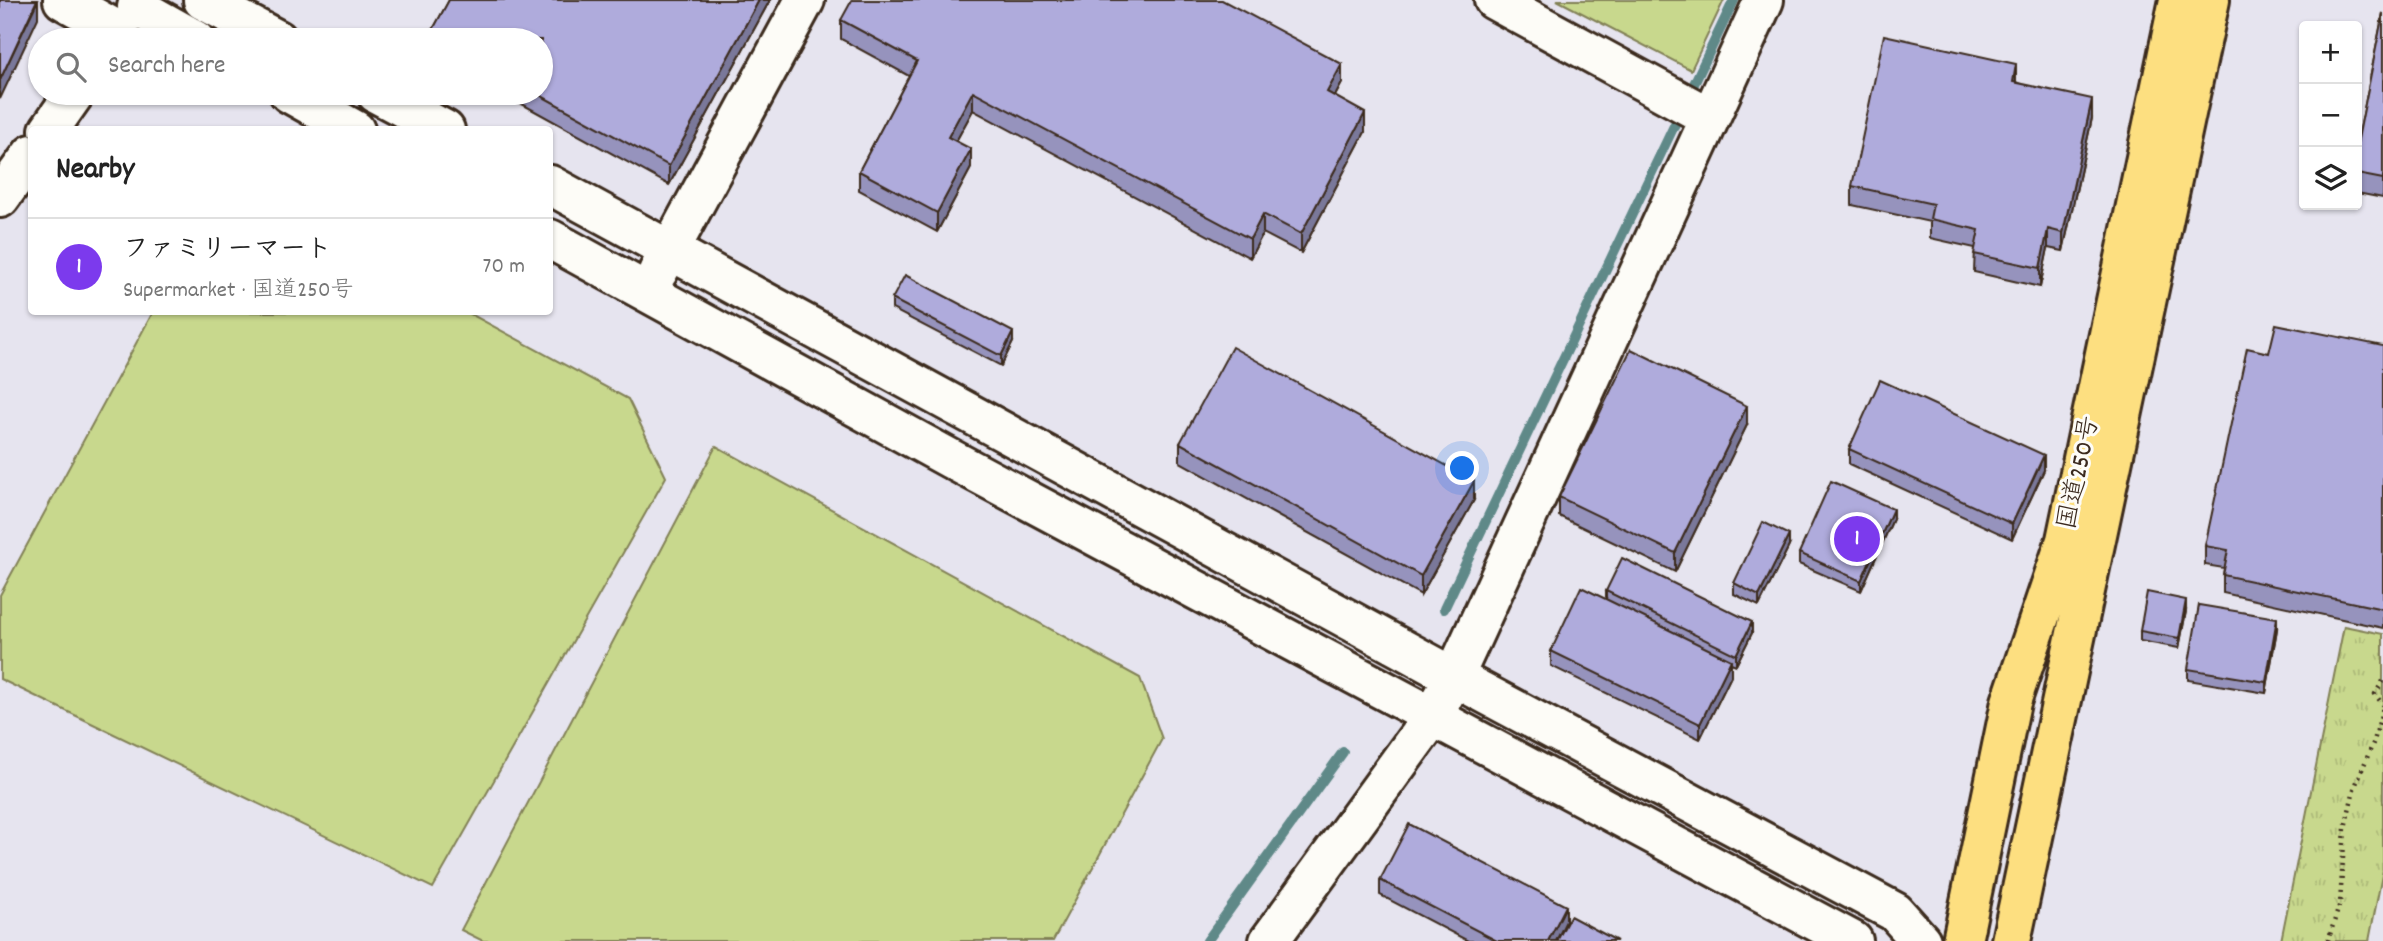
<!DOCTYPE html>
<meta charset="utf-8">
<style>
:root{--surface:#fff;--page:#f2f2f2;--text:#222;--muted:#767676;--line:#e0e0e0;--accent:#7c3aed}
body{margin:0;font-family:Dekko,"Klee One",sans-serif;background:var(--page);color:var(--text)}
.controls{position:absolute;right:21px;top:21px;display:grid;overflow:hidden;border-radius:7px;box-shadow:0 2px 5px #0004}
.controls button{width:63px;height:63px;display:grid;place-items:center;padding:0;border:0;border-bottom:2px solid var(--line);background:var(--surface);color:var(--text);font:35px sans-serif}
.you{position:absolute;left:1463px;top:469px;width:24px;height:24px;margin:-18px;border:5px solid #fff;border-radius:50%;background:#1a73e8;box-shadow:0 0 0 10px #1a73e833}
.badge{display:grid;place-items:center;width:46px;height:46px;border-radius:50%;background:var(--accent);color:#fff;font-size:23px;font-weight:700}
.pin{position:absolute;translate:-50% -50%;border:4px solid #fff;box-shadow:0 2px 7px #0006}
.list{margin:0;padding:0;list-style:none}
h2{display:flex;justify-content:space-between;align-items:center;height:91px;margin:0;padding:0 28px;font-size:30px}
h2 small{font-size:23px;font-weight:400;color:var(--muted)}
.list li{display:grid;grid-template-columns:46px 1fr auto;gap:21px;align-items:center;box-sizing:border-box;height:98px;padding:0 28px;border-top:2px solid var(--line)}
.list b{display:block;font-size:26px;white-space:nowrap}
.list p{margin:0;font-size:23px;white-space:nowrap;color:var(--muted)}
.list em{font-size:23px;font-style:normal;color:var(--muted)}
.icon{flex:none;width:38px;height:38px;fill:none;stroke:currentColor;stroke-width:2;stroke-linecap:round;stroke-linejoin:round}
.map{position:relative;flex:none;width:2383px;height:941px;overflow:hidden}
.search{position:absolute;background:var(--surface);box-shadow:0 2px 5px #0004;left:28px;top:28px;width:525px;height:77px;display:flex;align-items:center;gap:18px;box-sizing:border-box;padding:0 24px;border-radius:38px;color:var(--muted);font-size:26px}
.panel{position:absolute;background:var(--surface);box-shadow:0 2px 5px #0004;left:28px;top:126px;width:525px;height:189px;border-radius:7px}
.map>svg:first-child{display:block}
.grass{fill:#c8d88d;stroke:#828156;stroke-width:2}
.park{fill:url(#park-tufts);stroke:#828156;stroke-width:2}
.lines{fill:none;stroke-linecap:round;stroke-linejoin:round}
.stream{stroke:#5f8988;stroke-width:10}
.minor-casing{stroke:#3b2a1e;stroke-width:44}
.highway-casing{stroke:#3b2a1e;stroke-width:44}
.path{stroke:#3b2a1e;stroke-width:4.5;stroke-dasharray:2 5;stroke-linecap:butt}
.minor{stroke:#fdfcf7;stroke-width:38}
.highway{stroke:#fddf80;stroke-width:38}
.wall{fill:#9693bd;stroke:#3b2a1e;stroke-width:2}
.shaded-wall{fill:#7a789a;stroke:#3b2a1e;stroke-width:2}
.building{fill:#afabdc;stroke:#3b2a1e;stroke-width:2}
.labels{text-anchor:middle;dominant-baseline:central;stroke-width:6;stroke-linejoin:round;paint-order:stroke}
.street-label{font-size:26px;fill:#3b2a1e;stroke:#fdfcf7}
</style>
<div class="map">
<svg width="2383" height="941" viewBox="0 0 2383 941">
<defs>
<pattern id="park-tufts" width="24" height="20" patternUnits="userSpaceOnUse" patternTransform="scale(1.75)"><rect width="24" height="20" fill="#c8d88d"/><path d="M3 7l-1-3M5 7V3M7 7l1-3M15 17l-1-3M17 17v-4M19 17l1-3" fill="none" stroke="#adba79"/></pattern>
</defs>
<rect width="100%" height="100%" fill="#e6e4ef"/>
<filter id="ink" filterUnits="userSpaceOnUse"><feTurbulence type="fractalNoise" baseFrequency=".0143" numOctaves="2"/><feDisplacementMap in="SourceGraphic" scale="14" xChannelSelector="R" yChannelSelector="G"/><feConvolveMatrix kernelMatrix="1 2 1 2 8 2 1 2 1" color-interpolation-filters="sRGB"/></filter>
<g filter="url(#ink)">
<path class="grass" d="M 1557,0 L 1724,0 L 1691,70 Z
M 153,312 L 467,312 L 628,399 L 666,477 L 433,888 L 0,679 L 0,595 Z
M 716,446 L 1140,678 L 1162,739 L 1053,941 L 483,941 L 461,930 Z"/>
<path class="park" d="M 2344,626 L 2383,634 L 2383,870 L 2369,941 L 2281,941 Z"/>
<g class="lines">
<path class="stream" d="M 1444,609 L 1734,0
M 1207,941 L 1343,752"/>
<g class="minor-casing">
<path id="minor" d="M 63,0 L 119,31
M 203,0 L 278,40
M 1494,0 L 1709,117
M 137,7 L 196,40
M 289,93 L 355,130
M 376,93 L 445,130
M 49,130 L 75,93
M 550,185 L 1454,677 L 1895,912 L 1921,941
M 0,198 L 32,154
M 550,239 L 951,459 L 1853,941
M 658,272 L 805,0
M 1269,941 L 1433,716 L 1454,677 L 1764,0"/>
</g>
<g class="highway-casing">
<path id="highway" d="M 1962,941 L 2011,702 L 2066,540 L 2179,0
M 2011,941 L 2210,0"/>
</g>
<path class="path" d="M 2383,681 L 2375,694 L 2383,705
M 2328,941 L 2340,903 L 2345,828 L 2354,789 L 2374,741 L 2383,707"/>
<use href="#minor" class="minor"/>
<use href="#highway" class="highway"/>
</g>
<path class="wall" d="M 449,0 L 770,0 L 669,185 L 502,93 L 541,93 L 541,40 L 430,40 L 430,35 Z
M 2383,13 L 2383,198 L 2357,193 L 2357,144 Z
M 841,20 L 1342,83 L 1335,96 L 1365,132 L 1301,253 L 1263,233 L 1250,258 L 973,110 L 956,141 L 971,168 L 937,232 L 859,190 L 859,171 L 909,76 L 841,39 Z
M 2016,82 L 2092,118 L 2063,251 L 2048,248 L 2040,287 L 1974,272 L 1975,248 L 1930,238 L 1930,222 L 1852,205 L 1852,186 Z
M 892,299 L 1013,342 L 1001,366 L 892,309 Z
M 2383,346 L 2383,628 L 2223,593 L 2223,575 L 2224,568 L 2205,565 L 2205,546 L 2269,353 Z
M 1747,425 L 1675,572 L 1559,516 L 1559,497 Z
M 1180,443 L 1474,500 L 1421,595 L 1180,462 Z
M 1849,449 L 2044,470 L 2012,539 L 1849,464 Z
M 1893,519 L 1861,591 L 1799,564 L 1799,553 Z
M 1789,546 L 1759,606 L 1734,594 L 1734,583 Z
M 1606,591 L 1752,633 L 1736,665 L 1731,663 L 1731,676 L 1700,739 L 1551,666 L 1551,651 L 1606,599 Z
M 2186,611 L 2179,648 L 2140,641 L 2140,631 Z
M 2277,629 L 2266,693 L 2188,680 L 2188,669 Z
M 1380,880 L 1566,921 L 1556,941 L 1468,941 L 1380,895 Z"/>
<path class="shaded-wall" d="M 38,0 L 38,18 L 0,99 L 0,80 Z
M 759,0 L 770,0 L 669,185 L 669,166 Z
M 1342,64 L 1342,83 L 1327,111 L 1327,92 Z
M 2016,64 L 2016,83 L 2013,82 Z
M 973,91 L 973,110 L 948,156 L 948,137 Z
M 2092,99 L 2092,118 L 2063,251 L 2063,233 Z
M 1365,113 L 1365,132 L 1301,253 L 1301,234 Z
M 971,149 L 971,168 L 937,232 L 937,213 Z
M 1263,214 L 1263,233 L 1250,258 L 1250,239 Z
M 2048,229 L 2048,248 L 2040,287 L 2040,268 Z
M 1013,332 L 1013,342 L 1001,366 L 1001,356 Z
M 1747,406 L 1747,425 L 1675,572 L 1675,553 Z
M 2044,455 L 2044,470 L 2012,539 L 2012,524 Z
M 1474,481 L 1474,500 L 1421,595 L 1421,576 Z
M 1893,509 L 1893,519 L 1861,591 L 1861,581 Z
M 1789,535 L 1789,546 L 1759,606 L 1759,596 Z
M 2186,600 L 2186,611 L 2179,648 L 2179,638 Z
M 2277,618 L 2277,629 L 2266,693 L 2266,682 Z
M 1752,622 L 1752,633 L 1736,665 L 1736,655 Z
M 1731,660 L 1731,676 L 1700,739 L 1700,724 Z
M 1566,906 L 1566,921 L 1556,941 L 1548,941 Z"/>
<path class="building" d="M 0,0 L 37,0 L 0,80 Z
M 449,0 L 759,0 L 669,166 L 536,93 L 541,93 L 541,40 L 440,40 L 430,35 Z
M 852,0 L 1222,0 L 1342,64 L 1327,92 L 1365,113 L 1301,234 L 1263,214 L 1250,239 L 973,91 L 948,137 L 971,149 L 937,213 L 859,171 L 917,61 L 841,20 Z
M 2383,13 L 2383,179 L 2357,174 L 2357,144 Z
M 1884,35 L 2016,64 L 2013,82 L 2092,99 L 2063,233 L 2048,229 L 2040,268 L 1974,254 L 1979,230 L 1930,219 L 1933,204 L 1852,186 Z
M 905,275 L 1013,332 L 1001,356 L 892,299 Z
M 2276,324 L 2383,346 L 2383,609 L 2223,575 L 2228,550 L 2205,546 L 2247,348 L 2269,353 Z
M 1232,347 L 1474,481 L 1421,576 L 1180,443 Z
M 1631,349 L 1747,406 L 1675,553 L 1559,497 Z
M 1880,380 L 2044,455 L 2012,524 L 1849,449 Z
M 1831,481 L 1893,509 L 1861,581 L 1799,553 Z
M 1763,522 L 1789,535 L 1759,596 L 1734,583 Z
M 1622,558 L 1752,622 L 1736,655 L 1606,591 Z
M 1581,587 L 1731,660 L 1700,724 L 1551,651 Z
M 2147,592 L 2186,600 L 2179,638 L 2140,631 Z
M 2199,605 L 2277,618 L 2266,682 L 2188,669 Z
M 1409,824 L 1566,906 L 1548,941 L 1497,941 L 1380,880 Z
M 1570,916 L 1617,941 L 1557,941 Z"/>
</g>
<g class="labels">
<g class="street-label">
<text transform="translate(2080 473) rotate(-78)">国道250号</text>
</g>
</g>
</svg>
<div class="controls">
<button>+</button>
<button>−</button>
<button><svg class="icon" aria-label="layers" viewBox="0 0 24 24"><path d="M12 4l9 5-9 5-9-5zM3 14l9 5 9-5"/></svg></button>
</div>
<div class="you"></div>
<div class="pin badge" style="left:1857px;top:539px">1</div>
<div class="search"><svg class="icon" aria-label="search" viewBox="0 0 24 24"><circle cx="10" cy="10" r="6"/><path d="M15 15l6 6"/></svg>Search here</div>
<section class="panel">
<h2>Nearby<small></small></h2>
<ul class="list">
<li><span class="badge">1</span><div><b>ファミリーマート</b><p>Supermarket · 国道250号</p></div><em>70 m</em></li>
</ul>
</section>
</div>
